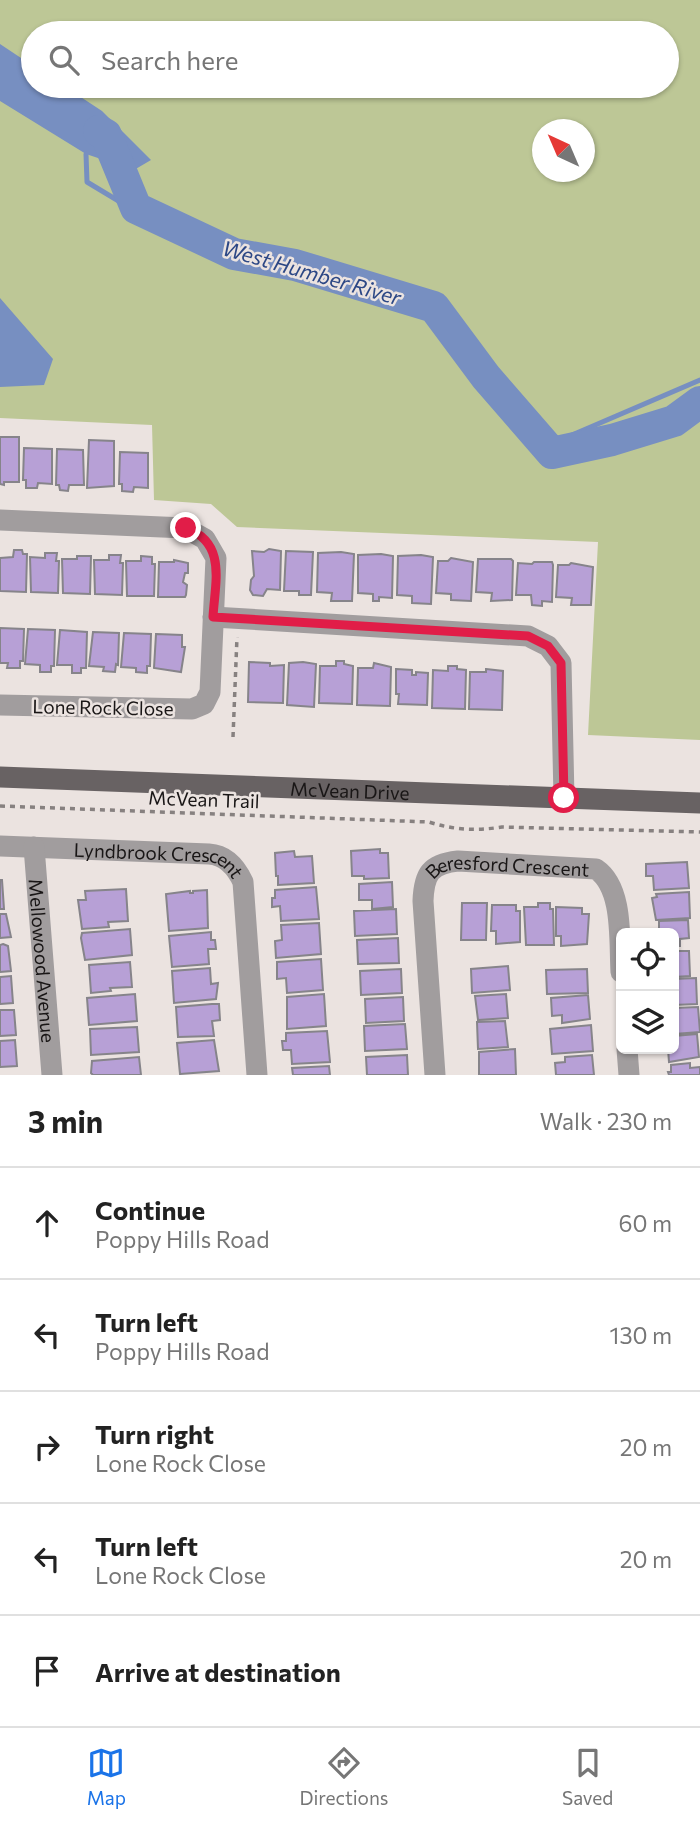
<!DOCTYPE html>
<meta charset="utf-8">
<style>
:root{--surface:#fff;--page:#f6f6f6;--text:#222;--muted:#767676;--line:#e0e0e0;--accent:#1a73e8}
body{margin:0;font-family:Commissioner,sans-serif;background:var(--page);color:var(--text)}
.controls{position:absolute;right:21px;bottom:21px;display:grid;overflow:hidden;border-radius:10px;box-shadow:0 2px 5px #0004}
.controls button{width:63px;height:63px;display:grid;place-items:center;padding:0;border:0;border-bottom:2px solid var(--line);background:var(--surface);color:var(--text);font:35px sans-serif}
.compass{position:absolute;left:532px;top:119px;width:63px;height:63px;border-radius:50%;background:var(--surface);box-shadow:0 2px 5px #0004;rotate:316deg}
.stop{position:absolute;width:21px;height:21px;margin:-16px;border:5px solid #e11d48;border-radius:50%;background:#fff}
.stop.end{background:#e11d48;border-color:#fff;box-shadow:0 2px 7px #0008}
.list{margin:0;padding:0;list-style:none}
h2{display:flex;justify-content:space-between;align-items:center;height:91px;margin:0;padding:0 28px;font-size:30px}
h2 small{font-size:23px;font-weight:400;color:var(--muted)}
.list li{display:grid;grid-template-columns:46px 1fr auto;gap:21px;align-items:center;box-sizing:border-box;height:112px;padding:0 28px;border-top:2px solid var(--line)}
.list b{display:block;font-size:26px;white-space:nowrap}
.list p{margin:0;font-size:23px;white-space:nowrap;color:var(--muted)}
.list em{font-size:23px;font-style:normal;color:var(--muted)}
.icon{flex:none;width:38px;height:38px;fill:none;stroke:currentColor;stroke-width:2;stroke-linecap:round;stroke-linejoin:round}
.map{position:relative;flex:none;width:700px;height:1075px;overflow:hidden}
.search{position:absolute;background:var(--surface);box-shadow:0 2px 5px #0004;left:21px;right:21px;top:21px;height:77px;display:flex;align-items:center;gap:18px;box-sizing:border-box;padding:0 24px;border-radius:38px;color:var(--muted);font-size:26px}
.sheet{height:651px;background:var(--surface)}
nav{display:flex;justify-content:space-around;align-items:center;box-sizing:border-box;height:98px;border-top:2px solid var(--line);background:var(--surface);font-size:19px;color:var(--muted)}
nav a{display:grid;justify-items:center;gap:4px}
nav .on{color:var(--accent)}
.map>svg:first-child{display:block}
.green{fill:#bdc796;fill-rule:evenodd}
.water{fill:#778fc1}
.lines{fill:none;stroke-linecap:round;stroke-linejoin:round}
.stream{stroke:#778fc1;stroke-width:5}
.river{stroke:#778fc1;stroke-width:32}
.building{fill:#b7a0d6;stroke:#86848a;stroke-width:2}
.path{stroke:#878180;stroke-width:3.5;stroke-dasharray:5 5;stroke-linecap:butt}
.minor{stroke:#a19d9e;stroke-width:21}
.major{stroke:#686263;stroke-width:21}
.route{stroke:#e11d48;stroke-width:9}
.labels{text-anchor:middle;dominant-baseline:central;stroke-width:5;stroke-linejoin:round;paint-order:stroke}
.street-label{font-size:19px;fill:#191616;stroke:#ebe3e0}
.water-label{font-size:21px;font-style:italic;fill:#2c4785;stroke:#ebe3e0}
</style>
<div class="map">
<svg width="700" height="1075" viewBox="0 0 700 1075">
<rect width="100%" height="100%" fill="#ebe3e0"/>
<path class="green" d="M 0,0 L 700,0 L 700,740 L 588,735 L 598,542 L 237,527 L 211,504 L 154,500 L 152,425 L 0,418 ZM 33,33 L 667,33 L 667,86 L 33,86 ZM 542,130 L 584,130 L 584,172 L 542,172 Z"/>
<path class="water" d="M 0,44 L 33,66 L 33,86 L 64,86 L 102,111 L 151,160 L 134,170 L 86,154 L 0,101 Z
M 0,298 L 53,359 L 44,385 L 0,387 Z"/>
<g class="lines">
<path class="stream" d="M 86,154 L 87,182 L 215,259 L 289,260 L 366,274 L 416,299 L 463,345 L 500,403 L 532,432 L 558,441 L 700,380"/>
<path class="river" d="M 99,131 L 106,135 L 136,208 L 234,254 L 295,265 L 434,307 L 486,377 L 552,453 L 612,440 L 674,421 L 700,402"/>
</g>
<path class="building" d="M 0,437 L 19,437 L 19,482 L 4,482 L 4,485 L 0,484 Z
M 89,440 L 114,441 L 114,486 L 87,488 Z
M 24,448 L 52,449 L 52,484 L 38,483 L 37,488 L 26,488 L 26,480 L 23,480 Z
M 57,449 L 83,450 L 84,485 L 69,485 L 68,491 L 60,490 L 59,485 L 56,485 Z
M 120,452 L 148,453 L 148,488 L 134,487 L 133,492 L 122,491 L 122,484 L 119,484 Z
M 269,549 L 281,551 L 280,590 L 267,589 L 263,596 L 253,595 L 250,590 L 251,580 L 254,576 L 252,551 L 264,552 Z
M 14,550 L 22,550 L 23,554 L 27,554 L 26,592 L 0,591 L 0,558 L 13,557 Z
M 286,551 L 313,552 L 311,595 L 299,595 L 299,591 L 284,591 Z
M 341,552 L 354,554 L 352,601 L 331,601 L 332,593 L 317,592 L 318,553 Z
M 45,553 L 57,553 L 56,561 L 59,561 L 58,593 L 31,592 L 30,557 L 45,558 Z
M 381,554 L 393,556 L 392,598 L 379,597 L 379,601 L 373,601 L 373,594 L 358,593 L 358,555 Z
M 109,555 L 121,555 L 120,563 L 123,563 L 122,595 L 95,594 L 94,560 L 109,560 Z
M 421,555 L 433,557 L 431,604 L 412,603 L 412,596 L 397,595 L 398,556 Z
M 77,556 L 91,556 L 90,594 L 63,593 L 62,559 L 77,559 Z
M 141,556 L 152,557 L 152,564 L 155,564 L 154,596 L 127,596 L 126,561 L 141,561 Z
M 451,558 L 473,562 L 471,601 L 451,600 L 451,594 L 436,593 L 438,561 L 448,561 Z
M 478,559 L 511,559 L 513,561 L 512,600 L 491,601 L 492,593 L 476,592 Z
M 174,560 L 188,563 L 188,573 L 185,573 L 183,582 L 187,585 L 186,595 L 185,597 L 158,597 L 159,562 L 174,562 Z
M 534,562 L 552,562 L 553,565 L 552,602 L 542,601 L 542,606 L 532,605 L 531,595 L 516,595 L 518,563 L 532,564 Z
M 571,563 L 593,567 L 591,605 L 571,605 L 572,598 L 556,597 L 558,565 L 569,565 Z
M 0,628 L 24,629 L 23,661 L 20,661 L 20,668 L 7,668 L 8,663 L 0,663 Z
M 28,629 L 55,630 L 54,666 L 51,666 L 51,672 L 40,672 L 40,665 L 25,664 Z
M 60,630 L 87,632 L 86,668 L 81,668 L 81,673 L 72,673 L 72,665 L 57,665 Z
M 93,632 L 119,633 L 118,665 L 116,664 L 115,672 L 103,671 L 104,667 L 89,666 Z
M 124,633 L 151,634 L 150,666 L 147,666 L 147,673 L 136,672 L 136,668 L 121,667 Z
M 156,634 L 182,635 L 182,647 L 185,647 L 181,672 L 154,668 Z
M 336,661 L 344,661 L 344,664 L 353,666 L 352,704 L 319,703 L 320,666 L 336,666 Z
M 249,662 L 270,663 L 270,666 L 284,665 L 283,703 L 248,702 Z
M 303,662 L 316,664 L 314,707 L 287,705 L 289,663 Z
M 374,663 L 391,667 L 390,706 L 357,705 L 358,668 L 373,668 Z
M 448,666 L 457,666 L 457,669 L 466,670 L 465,709 L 432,708 L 433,670 L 448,671 Z
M 396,669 L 412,670 L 412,675 L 416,675 L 416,672 L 428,673 L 427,705 L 398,704 L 399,694 L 396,694 Z
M 486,669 L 503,671 L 502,710 L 469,709 L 470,672 L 486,672 Z
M 380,849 L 380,853 L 388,853 L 389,878 L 364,879 L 364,876 L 352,876 L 351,851 Z
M 294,851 L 295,857 L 312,856 L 314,883 L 278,885 L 278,876 L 276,876 L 275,853 Z
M 687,862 L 689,888 L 654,890 L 653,876 L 646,876 L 646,864 Z
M 0,880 L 2,880 L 4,909 L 0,909 Z
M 392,882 L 393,907 L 372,909 L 372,900 L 359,900 L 359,884 Z
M 316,887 L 319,919 L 281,921 L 280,906 L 272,907 L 272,898 L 275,898 L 275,890 Z
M 126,889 L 128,921 L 108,922 L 109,927 L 82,929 L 78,900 L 86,900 L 85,891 Z
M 207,890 L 208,928 L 169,931 L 166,894 L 190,891 L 190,893 L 193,893 L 193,891 Z
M 689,892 L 690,918 L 656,920 L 652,898 L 657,897 L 656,894 Z
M 462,903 L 487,903 L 486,940 L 461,940 Z
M 538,903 L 550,903 L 550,909 L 553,909 L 554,945 L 526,945 L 524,907 L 538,907 Z
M 492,905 L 516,905 L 516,911 L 520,911 L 520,942 L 496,944 L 496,931 L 491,931 Z
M 556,907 L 582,908 L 582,914 L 589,914 L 587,944 L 561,946 L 561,936 L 556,936 Z
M 396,909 L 397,934 L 355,936 L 354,911 Z
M 0,914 L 6,914 L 11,937 L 0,938 Z
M 688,920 L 689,938 L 680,939 L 680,946 L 674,946 L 674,933 L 659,933 L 659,921 Z
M 319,923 L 321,954 L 276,958 L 275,941 L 282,940 L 281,925 Z
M 130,929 L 132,955 L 85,960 L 81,938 L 82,933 Z
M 211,932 L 211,940 L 215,940 L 216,949 L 208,949 L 209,964 L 172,967 L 169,936 Z
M 398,938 L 399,963 L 358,964 L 357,940 Z
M 3,944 L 8,946 L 11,971 L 0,972 L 0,945 Z
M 674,951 L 689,951 L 690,976 L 674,977 Z
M 321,959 L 323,990 L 287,993 L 286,978 L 277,979 L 277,962 Z
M 130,962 L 132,987 L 110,988 L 111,991 L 91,993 L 89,965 Z
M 508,966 L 510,990 L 472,993 L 471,969 Z
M 210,968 L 211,984 L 218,983 L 216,999 L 174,1003 L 172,971 Z
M 401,969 L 402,993 L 361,995 L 360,971 Z
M 587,969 L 588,993 L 547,994 L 546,970 Z
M 11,976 L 13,1003 L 0,1004 L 0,977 Z
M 696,978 L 697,1004 L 674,1005 L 674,979 Z
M 135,994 L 137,1021 L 89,1025 L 87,998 Z
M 324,994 L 326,1026 L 287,1029 L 287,997 Z
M 506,994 L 508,1018 L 478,1020 L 475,996 Z
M 588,995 L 590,1019 L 562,1023 L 562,1015 L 552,1016 L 551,998 Z
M 403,997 L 404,1021 L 366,1023 L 365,999 Z
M 212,1004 L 219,1004 L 220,1020 L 212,1021 L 214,1036 L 178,1037 L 176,1007 Z
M 698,1007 L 700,1032 L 674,1034 L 674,1008 Z
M 0,1010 L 14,1010 L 16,1035 L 0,1036 Z
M 505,1021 L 508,1047 L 478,1049 L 477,1022 Z
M 405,1024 L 407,1049 L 365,1051 L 364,1026 Z
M 591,1025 L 593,1051 L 552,1054 L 550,1029 Z
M 137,1027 L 139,1052 L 91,1055 L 90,1029 Z
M 327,1031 L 330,1062 L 292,1064 L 291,1050 L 283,1050 L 282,1041 L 286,1041 L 286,1033 Z
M 697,1034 L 699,1057 L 669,1062 L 668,1049 L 674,1049 L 674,1036 Z
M 15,1040 L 17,1066 L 0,1067 L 0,1041 Z
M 214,1040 L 219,1071 L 180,1074 L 177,1043 Z
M 515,1049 L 516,1075 L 479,1075 L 479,1052 Z
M 407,1055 L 408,1075 L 367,1075 L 366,1057 Z
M 592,1055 L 594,1075 L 556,1075 L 555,1063 L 565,1062 L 565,1057 Z
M 139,1057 L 141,1075 L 93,1075 L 91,1073 L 92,1061 Z
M 690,1063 L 690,1068 L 700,1067 L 700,1075 L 669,1075 L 668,1072 L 671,1072 L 671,1065 Z
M 329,1066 L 330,1075 L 293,1075 L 292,1068 Z"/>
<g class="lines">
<path class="path" d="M 233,737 L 237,637
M 0,806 L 429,822 C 454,830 476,831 502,827 L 700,832"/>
<g class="minor">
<path d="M 0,520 L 185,528 L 205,539 L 216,558 L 210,692 L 204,704 L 192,709 L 0,705"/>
<path d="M 213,617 L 528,636 L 548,646 L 561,663 L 564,798"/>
<path id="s1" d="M 0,846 L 209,854 C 225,855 236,867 243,882 L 257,1075"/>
<path id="s2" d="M 34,847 L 52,1075"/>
<path d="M 627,1049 L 629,1075"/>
<path id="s3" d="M 435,1075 L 423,901 C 424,874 430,864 458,861 L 596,869 C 624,888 619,941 621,972"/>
</g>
<path class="major" id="s4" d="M 0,777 L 700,803"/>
</g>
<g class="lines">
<path class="route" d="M 186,528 C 227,543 215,582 213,617 L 528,636 L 548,646 L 561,663 L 564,798"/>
</g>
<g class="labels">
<g class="street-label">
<text transform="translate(103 707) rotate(1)">Lone Rock Close</text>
<text stroke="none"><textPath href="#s4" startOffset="350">McVean Drive</textPath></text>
<text transform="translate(204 799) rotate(2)">McVean Trail</text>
<text stroke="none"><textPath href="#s1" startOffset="161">Lyndbrook Crescent</textPath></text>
<text stroke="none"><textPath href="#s3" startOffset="284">Beresford Crescent</textPath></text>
<text stroke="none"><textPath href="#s2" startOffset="114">Mellowood Avenue</textPath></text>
</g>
<g class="water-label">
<text transform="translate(312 272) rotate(16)">West Humber River</text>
</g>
</g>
</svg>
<div class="controls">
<button><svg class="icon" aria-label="locate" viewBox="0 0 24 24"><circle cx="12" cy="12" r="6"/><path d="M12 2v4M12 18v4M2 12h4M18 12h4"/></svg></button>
<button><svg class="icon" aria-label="layers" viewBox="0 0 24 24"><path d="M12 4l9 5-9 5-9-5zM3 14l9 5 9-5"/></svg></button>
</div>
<svg class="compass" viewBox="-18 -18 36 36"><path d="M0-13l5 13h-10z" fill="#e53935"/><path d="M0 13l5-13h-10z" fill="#767676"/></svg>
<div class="stop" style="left:564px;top:798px"></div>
<div class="stop end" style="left:186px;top:528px"></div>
<div class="search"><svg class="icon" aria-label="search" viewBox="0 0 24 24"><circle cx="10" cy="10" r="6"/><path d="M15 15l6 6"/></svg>Search here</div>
</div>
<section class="sheet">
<h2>3 min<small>Walk · 230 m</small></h2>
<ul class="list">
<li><svg class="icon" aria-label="ahead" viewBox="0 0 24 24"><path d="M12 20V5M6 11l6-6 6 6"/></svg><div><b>Continue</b><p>Poppy Hills Road</p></div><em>60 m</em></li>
<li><svg class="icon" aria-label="left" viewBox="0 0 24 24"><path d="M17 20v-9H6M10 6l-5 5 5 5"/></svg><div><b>Turn left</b><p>Poppy Hills Road</p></div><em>130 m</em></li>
<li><svg class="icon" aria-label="right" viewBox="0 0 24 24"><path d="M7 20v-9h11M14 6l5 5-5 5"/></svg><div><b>Turn right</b><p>Lone Rock Close</p></div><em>20 m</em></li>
<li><svg class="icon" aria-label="left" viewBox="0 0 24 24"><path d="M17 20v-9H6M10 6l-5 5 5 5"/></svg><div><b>Turn left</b><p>Lone Rock Close</p></div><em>20 m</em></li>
<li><svg class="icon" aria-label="arrive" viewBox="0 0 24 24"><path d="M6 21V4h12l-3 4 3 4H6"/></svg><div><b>Arrive at destination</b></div></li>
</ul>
</section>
<nav>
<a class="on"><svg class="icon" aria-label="map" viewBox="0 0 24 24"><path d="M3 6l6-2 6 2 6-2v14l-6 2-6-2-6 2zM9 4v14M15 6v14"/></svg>Map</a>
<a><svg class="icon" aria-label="directions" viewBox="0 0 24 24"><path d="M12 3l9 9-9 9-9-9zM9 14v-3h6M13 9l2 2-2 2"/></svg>Directions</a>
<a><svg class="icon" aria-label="saved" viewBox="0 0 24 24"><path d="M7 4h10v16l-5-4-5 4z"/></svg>Saved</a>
</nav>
